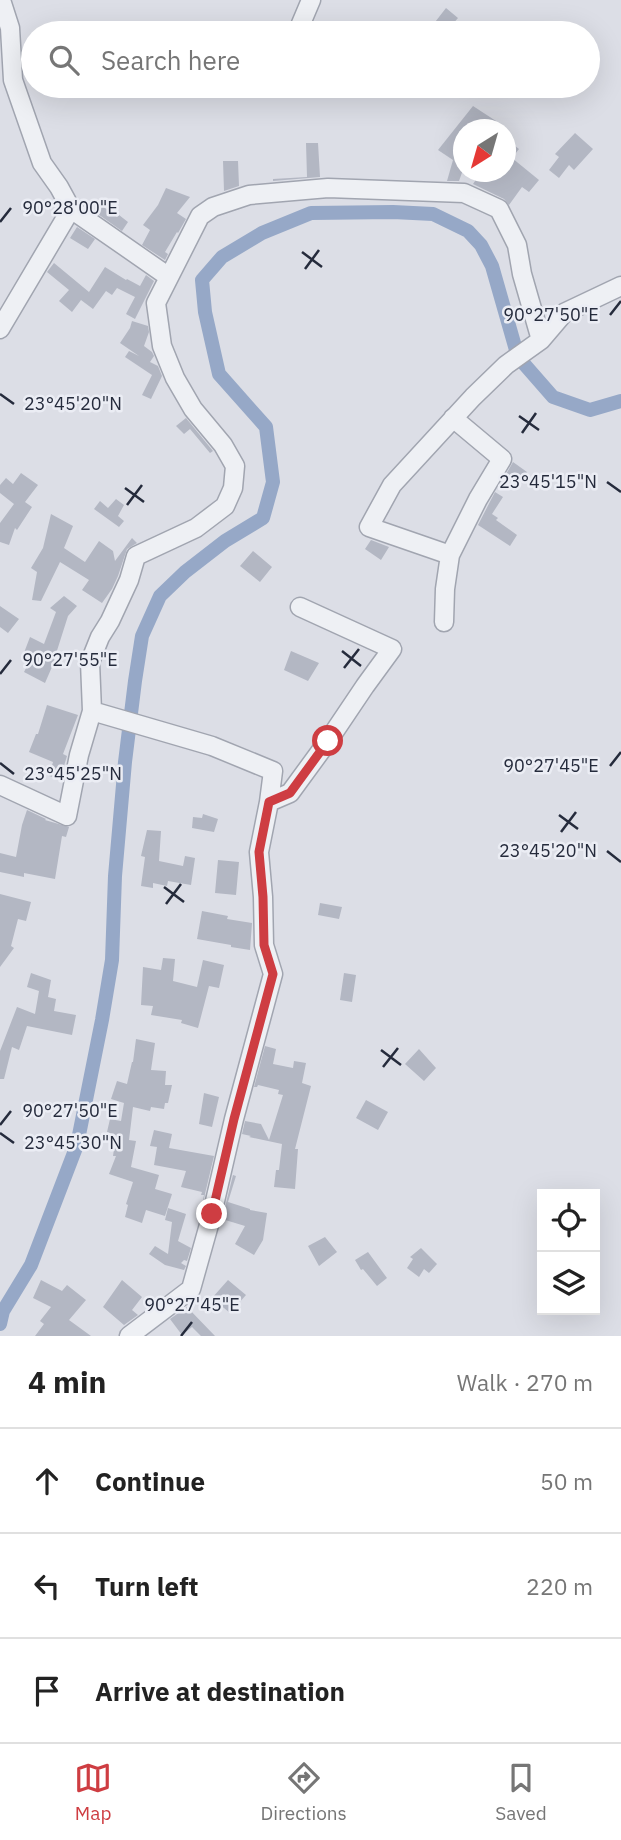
<!DOCTYPE html>
<meta charset="utf-8">
<style>
:root{--surface:#fff;--page:#f2f2f2;--text:#222;--muted:#767676;--line:#e0e0e0;--accent:#ce3d42}
body{margin:0;font-family:"IBM Plex Sans",sans-serif;background:var(--page);color:var(--text)}
.controls{position:absolute;right:21px;bottom:21px;display:grid;overflow:hidden;border-radius:0px;box-shadow:0 7px 28px #0002}
.controls button{width:63px;height:63px;display:grid;place-items:center;padding:0;border:0;border-bottom:2px solid var(--line);background:var(--surface);color:var(--text);font:35px sans-serif}
.compass{position:absolute;left:453px;top:119px;width:63px;height:63px;border-radius:50%;background:var(--surface);box-shadow:0 7px 28px #0002;rotate:217deg}
.stop{position:absolute;width:21px;height:21px;margin:-16px;border:5px solid #ce3d42;border-radius:50%;background:#fff}
.stop.end{background:#ce3d42;border-color:#fff;box-shadow:0 2px 7px #0008}
.list{margin:0;padding:0;list-style:none}
h2{display:flex;justify-content:space-between;align-items:center;height:91px;margin:0;padding:0 28px;font-size:30px}
h2 small{font-size:23px;font-weight:400;color:var(--muted)}
.list li{display:grid;grid-template-columns:46px 1fr auto;gap:21px;align-items:center;box-sizing:border-box;height:105px;padding:0 28px;border-top:2px solid var(--line)}
.list b{display:block;font-size:26px;white-space:nowrap}
.list em{font-size:23px;font-style:normal;color:var(--muted)}
.icon{flex:none;width:38px;height:38px;fill:none;stroke:currentColor;stroke-width:2;stroke-linecap:round;stroke-linejoin:round}
.map{position:relative;flex:none;width:621px;height:1336px;overflow:hidden}
.search{position:absolute;background:var(--surface);box-shadow:0 7px 28px #0002;left:21px;right:21px;top:21px;height:77px;display:flex;align-items:center;gap:18px;box-sizing:border-box;padding:0 24px;border-radius:38px;color:var(--muted);font-size:26px}
.sheet{height:406px;background:var(--surface)}
nav{display:flex;justify-content:space-around;align-items:center;box-sizing:border-box;height:98px;border-top:2px solid var(--line);background:var(--surface);font-size:19px;color:var(--muted)}
nav a{display:grid;justify-items:center;gap:4px}
nav .on{color:var(--accent)}
.map>svg:first-child{display:block}
.lines{fill:none;stroke-linecap:round;stroke-linejoin:round}
.canal{stroke:#96a8c7;stroke-width:14}
.building{fill:#b3b7c3}
.minor-casing{stroke:#a1a5b0;stroke-width:21}
.minor{stroke:#eef0f4;stroke-width:18}
.route{stroke:#ce3d42;stroke-width:9}
.ticks{fill:none;stroke:#252b3c;stroke-width:2.5}
.ticks-label{font-size:18px;text-anchor:middle;fill:#252b3c;stroke:#ebedf4;stroke-width:5;stroke-linejoin:round;paint-order:stroke}
</style>
<div class="map">
<svg width="621" height="1336" viewBox="0 0 621 1336">
<rect width="100%" height="100%" fill="#dcdee6"/>
<g class="lines">
<path class="canal" d="M 0,1324 L 3,1311 L 31,1265 L 77,1145 L 102,1020 L 112,960 L 115,876 L 125,762 L 135,681 L 142,636 L 160,596 L 185,572 L 225,541 L 263,518 L 273,482 L 266,427 L 219,374 L 205,312 L 202,280 L 222,257 L 262,233 L 311,213 L 393,212 L 433,214 L 468,231 L 481,245 L 492,266 L 518,357 L 553,397 L 590,410 L 621,401"/>
</g>
<path class="building" d="M 446,8 L 458,18 L 445,33 L 440,33 L 432,26 Z
M 473,106 L 496,121 L 491,130 L 464,130 L 464,135 L 453,148 L 458,151 L 464,143 L 464,167 L 459,181 L 447,181 L 453,160 L 438,150 Z
M 575,133 L 593,149 L 574,170 L 569,165 L 559,178 L 549,170 L 559,157 L 555,154 Z
M 506,139 L 519,149 L 512,158 L 539,180 L 529,192 L 522,187 L 509,205 L 504,199 L 473,184 L 481,172 L 506,172 Z
M 306,143 L 318,143 L 320,177 L 273,181 L 273,179 L 307,177 Z
M 223,161 L 238,161 L 239,186 L 224,191 Z
M 166,188 L 190,197 L 177,213 L 186,219 L 178,233 L 177,232 L 165,252 L 168,254 L 165,260 L 142,245 L 150,230 L 143,225 L 158,205 Z
M 101,205 L 117,217 L 119,215 L 128,222 L 122,231 L 95,212 Z
M 77,227 L 95,239 L 88,249 L 70,238 Z
M 54,263 L 89,292 L 105,267 L 126,280 L 127,279 L 140,286 L 146,275 L 154,281 L 135,319 L 126,314 L 135,297 L 117,288 L 112,295 L 106,291 L 93,309 L 81,300 L 72,312 L 59,301 L 69,290 L 47,272 Z
M 132,321 L 148,326 L 149,332 L 144,346 L 152,352 L 154,356 L 150,362 L 158,366 L 162,376 L 151,399 L 142,395 L 152,375 L 125,357 L 129,351 L 139,356 L 120,343 L 130,328 Z
M 186,418 L 213,451 L 210,453 L 190,429 L 184,434 L 176,426 Z
M 513,462 L 527,472 L 518,485 L 505,476 Z
M 21,473 L 38,485 L 25,502 L 32,507 L 17,530 L 15,528 L 9,545 L 0,542 L 0,523 L 14,504 L 0,493 L 0,485 L 6,478 L 13,484 Z
M 495,492 L 503,497 L 492,514 L 498,518 L 496,520 L 517,535 L 510,546 L 478,525 Z
M 116,499 L 124,505 L 118,516 L 124,521 L 119,527 L 94,509 L 100,501 L 108,508 Z
M 51,514 L 73,526 L 64,548 L 85,562 L 99,541 L 113,551 L 115,561 L 132,538 L 137,543 L 127,549 L 118,576 L 112,589 L 102,603 L 82,590 L 89,580 L 60,562 L 41,601 L 32,600 L 37,572 L 31,568 L 43,548 Z
M 371,540 L 389,547 L 381,560 L 365,549 Z
M 253,551 L 272,567 L 260,582 L 240,566 Z
M 64,596 L 77,606 L 68,616 L 54,660 L 55,660 L 45,683 L 24,672 L 29,662 L 22,658 L 30,637 L 44,644 L 56,612 L 50,608 Z
M 0,606 L 19,619 L 8,633 L 0,627 Z
M 291,651 L 319,663 L 308,681 L 284,670 Z
M 47,705 L 78,715 L 63,754 L 67,756 L 60,779 L 49,776 L 53,762 L 29,752 L 36,734 L 38,734 Z
M 27,810 L 46,819 L 45,820 L 69,827 L 66,837 L 62,836 L 55,879 L 24,873 L 24,877 L 0,872 L 0,853 L 16,857 L 22,825 Z
M 203,814 L 218,819 L 214,832 L 192,828 L 193,817 L 202,818 Z
M 147,830 L 161,831 L 159,861 L 183,866 L 185,856 L 195,858 L 191,885 L 168,881 L 167,886 L 153,883 L 153,888 L 141,886 L 145,857 L 141,856 Z
M 218,860 L 239,862 L 236,895 L 215,893 Z
M 0,894 L 31,902 L 26,921 L 18,919 L 11,946 L 14,948 L 0,967 Z
M 320,903 L 342,907 L 339,919 L 318,915 Z
M 202,911 L 228,916 L 227,919 L 252,923 L 250,950 L 231,947 L 231,945 L 197,939 Z
M 163,958 L 175,959 L 173,981 L 197,987 L 203,960 L 224,965 L 219,988 L 209,986 L 198,1028 L 181,1023 L 182,1020 L 151,1015 L 153,1006 L 141,1005 L 143,967 L 161,970 Z
M 31,973 L 51,980 L 48,997 L 56,999 L 54,1011 L 76,1015 L 72,1035 L 27,1026 L 19,1050 L 12,1047 L 4,1079 L 0,1079 L 0,1051 L 17,1007 L 35,1014 L 39,991 L 27,987 Z
M 344,973 L 356,975 L 352,1002 L 340,1000 Z
M 136,1039 L 155,1043 L 151,1070 L 166,1071 L 165,1085 L 172,1085 L 168,1103 L 165,1103 L 164,1109 L 151,1107 L 150,1111 L 133,1107 L 129,1140 L 136,1141 L 131,1167 L 159,1175 L 155,1189 L 172,1194 L 165,1216 L 146,1210 L 142,1223 L 125,1217 L 128,1205 L 126,1204 L 133,1182 L 109,1174 L 116,1156 L 113,1156 L 116,1135 L 107,1132 L 110,1119 L 121,1121 L 124,1103 L 111,1099 L 117,1081 L 127,1084 L 132,1062 L 133,1062 Z
M 265,1046 L 276,1049 L 273,1064 L 293,1068 L 294,1061 L 306,1063 L 302,1083 L 311,1086 L 295,1149 L 298,1149 L 295,1189 L 274,1187 L 276,1170 L 279,1170 L 282,1144 L 249,1137 L 251,1136 L 242,1134 L 245,1121 L 261,1124 L 269,1140 L 283,1095 L 278,1094 L 279,1090 L 258,1085 L 257,1087 L 254,1087 Z
M 419,1049 L 436,1068 L 424,1081 L 405,1064 Z
M 204,1093 L 219,1097 L 212,1127 L 199,1124 Z
M 366,1100 L 388,1112 L 378,1130 L 356,1118 Z
M 154,1130 L 172,1134 L 169,1148 L 214,1156 L 199,1219 L 204,1195 L 201,1195 L 202,1192 L 181,1187 L 186,1171 L 154,1165 L 157,1147 L 150,1146 Z
M 233,1175 L 236,1176 L 228,1202 L 250,1209 L 250,1210 L 267,1213 L 263,1240 L 254,1255 L 235,1244 L 245,1226 L 222,1219 Z
M 168,1208 L 186,1214 L 178,1241 L 191,1248 L 187,1261 L 184,1260 L 181,1263 L 186,1266 L 184,1270 L 165,1265 L 149,1254 L 155,1246 L 168,1254 L 172,1222 L 165,1220 Z
M 325,1237 L 337,1252 L 319,1266 L 308,1246 Z
M 421,1248 L 437,1264 L 429,1273 L 424,1269 L 419,1277 L 407,1268 L 413,1259 L 410,1257 Z
M 368,1252 L 387,1278 L 377,1286 L 363,1269 L 361,1270 L 355,1260 Z
M 41,1280 L 62,1291 L 67,1285 L 86,1300 L 69,1320 L 91,1336 L 35,1336 L 44,1324 L 40,1321 L 51,1307 L 33,1298 Z
M 122,1280 L 142,1297 L 132,1310 L 138,1315 L 124,1325 L 103,1307 Z
M 228,1280 L 246,1295 L 230,1313 L 212,1298 Z
M 187,1307 L 215,1336 L 201,1336 L 192,1327 L 182,1335 L 170,1319 Z"/>
<g class="lines">
<g class="minor-casing">
<path id="minor" d="M 297,33 L 311,0
M 71,209 L 169,277
M 0,329 L 71,209 L 59,187 L 42,163 L 13,80 L 10,28 L 1,0
M 450,555 L 369,527 L 392,485 L 473,397 L 506,365 L 541,340 L 564,313 L 621,286
M 444,622 L 445,589 L 450,555 L 478,499 L 502,459 L 453,418
M 92,711 L 90,662 L 100,637 L 110,621 L 129,580 L 136,556 L 196,528 L 225,506 L 233,488 L 235,466 L 223,445 L 193,409 L 175,378 L 162,346 L 156,303 L 200,216 L 213,207 L 249,195 L 328,188 L 464,193 L 499,209 L 517,245 L 522,274 L 541,340
M 0,785 L 67,816 L 79,755 L 92,711 L 212,746 L 273,771 L 269,802 L 290,793 L 328,741 L 365,686 L 392,649 L 300,607
M 129,1336 L 191,1289 L 212,1214 L 234,1119 L 273,974 L 264,945 L 263,897 L 259,852 L 269,802"/>
</g>
<use href="#minor" class="minor"/>
</g>
<g class="lines">
<path class="route" d="M 212,1214 L 234,1119 L 273,974 L 264,945 L 263,897 L 259,852 L 269,802 L 290,793 L 328,741"/>
</g>
<path class="ticks" d="M 0,222 L 11,208M 302,252 L 322,267M 305,269 L 319,250M 610,315 L 621,301M 0,394 L 14,404M 519,416 L 539,430M 522,433 L 536,413M 607,482 L 621,492M 125,488 L 144,502M 127,505 L 142,485M 342,651 L 361,666M 344,668 L 359,649M 0,674 L 11,660M 0,763 L 14,774M 610,766 L 621,752M 559,815 L 578,829M 561,832 L 576,812M 607,851 L 621,862M 164,887 L 184,902M 166,904 L 181,884M 381,1050 L 401,1065M 383,1067 L 398,1048M 0,1125 L 11,1111M 0,1133 L 14,1143M 181,1336 L 192,1322"/>
<g class="ticks-label">
<text x="70" y="214">90°28'00"E</text>
<text x="551" y="321">90°27'50"E</text>
<text x="73" y="410">23°45'20"N</text>
<text x="548" y="488">23°45'15"N</text>
<text x="70" y="666">90°27'55"E</text>
<text x="551" y="772">90°27'45"E</text>
<text x="73" y="780">23°45'25"N</text>
<text x="548" y="857">23°45'20"N</text>
<text x="70" y="1117">90°27'50"E</text>
<text x="73" y="1149">23°45'30"N</text>
<text x="192" y="1311">90°27'45"E</text>
</g>
</svg>
<div class="controls">
<button><svg class="icon" aria-label="locate" viewBox="0 0 24 24"><circle cx="12" cy="12" r="6"/><path d="M12 2v4M12 18v4M2 12h4M18 12h4"/></svg></button>
<button><svg class="icon" aria-label="layers" viewBox="0 0 24 24"><path d="M12 4l9 5-9 5-9-5zM3 14l9 5 9-5"/></svg></button>
</div>
<svg class="compass" viewBox="-18 -18 36 36"><path d="M0-13l5 13h-10z" fill="#e53935"/><path d="M0 13l5-13h-10z" fill="#767676"/></svg>
<div class="stop" style="left:328px;top:741px"></div>
<div class="stop end" style="left:212px;top:1214px"></div>
<div class="search"><svg class="icon" aria-label="search" viewBox="0 0 24 24"><circle cx="10" cy="10" r="6"/><path d="M15 15l6 6"/></svg>Search here</div>
</div>
<section class="sheet">
<h2>4 min<small>Walk · 270 m</small></h2>
<ul class="list">
<li><svg class="icon" aria-label="ahead" viewBox="0 0 24 24"><path d="M12 20V5M6 11l6-6 6 6"/></svg><div><b>Continue</b></div><em>50 m</em></li>
<li><svg class="icon" aria-label="left" viewBox="0 0 24 24"><path d="M17 20v-9H6M10 6l-5 5 5 5"/></svg><div><b>Turn left</b></div><em>220 m</em></li>
<li><svg class="icon" aria-label="arrive" viewBox="0 0 24 24"><path d="M6 21V4h12l-3 4 3 4H6"/></svg><div><b>Arrive at destination</b></div></li>
</ul>
</section>
<nav>
<a class="on"><svg class="icon" aria-label="map" viewBox="0 0 24 24"><path d="M3 6l6-2 6 2 6-2v14l-6 2-6-2-6 2zM9 4v14M15 6v14"/></svg>Map</a>
<a><svg class="icon" aria-label="directions" viewBox="0 0 24 24"><path d="M12 3l9 9-9 9-9-9zM9 14v-3h6M13 9l2 2-2 2"/></svg>Directions</a>
<a><svg class="icon" aria-label="saved" viewBox="0 0 24 24"><path d="M7 4h10v16l-5-4-5 4z"/></svg>Saved</a>
</nav>
